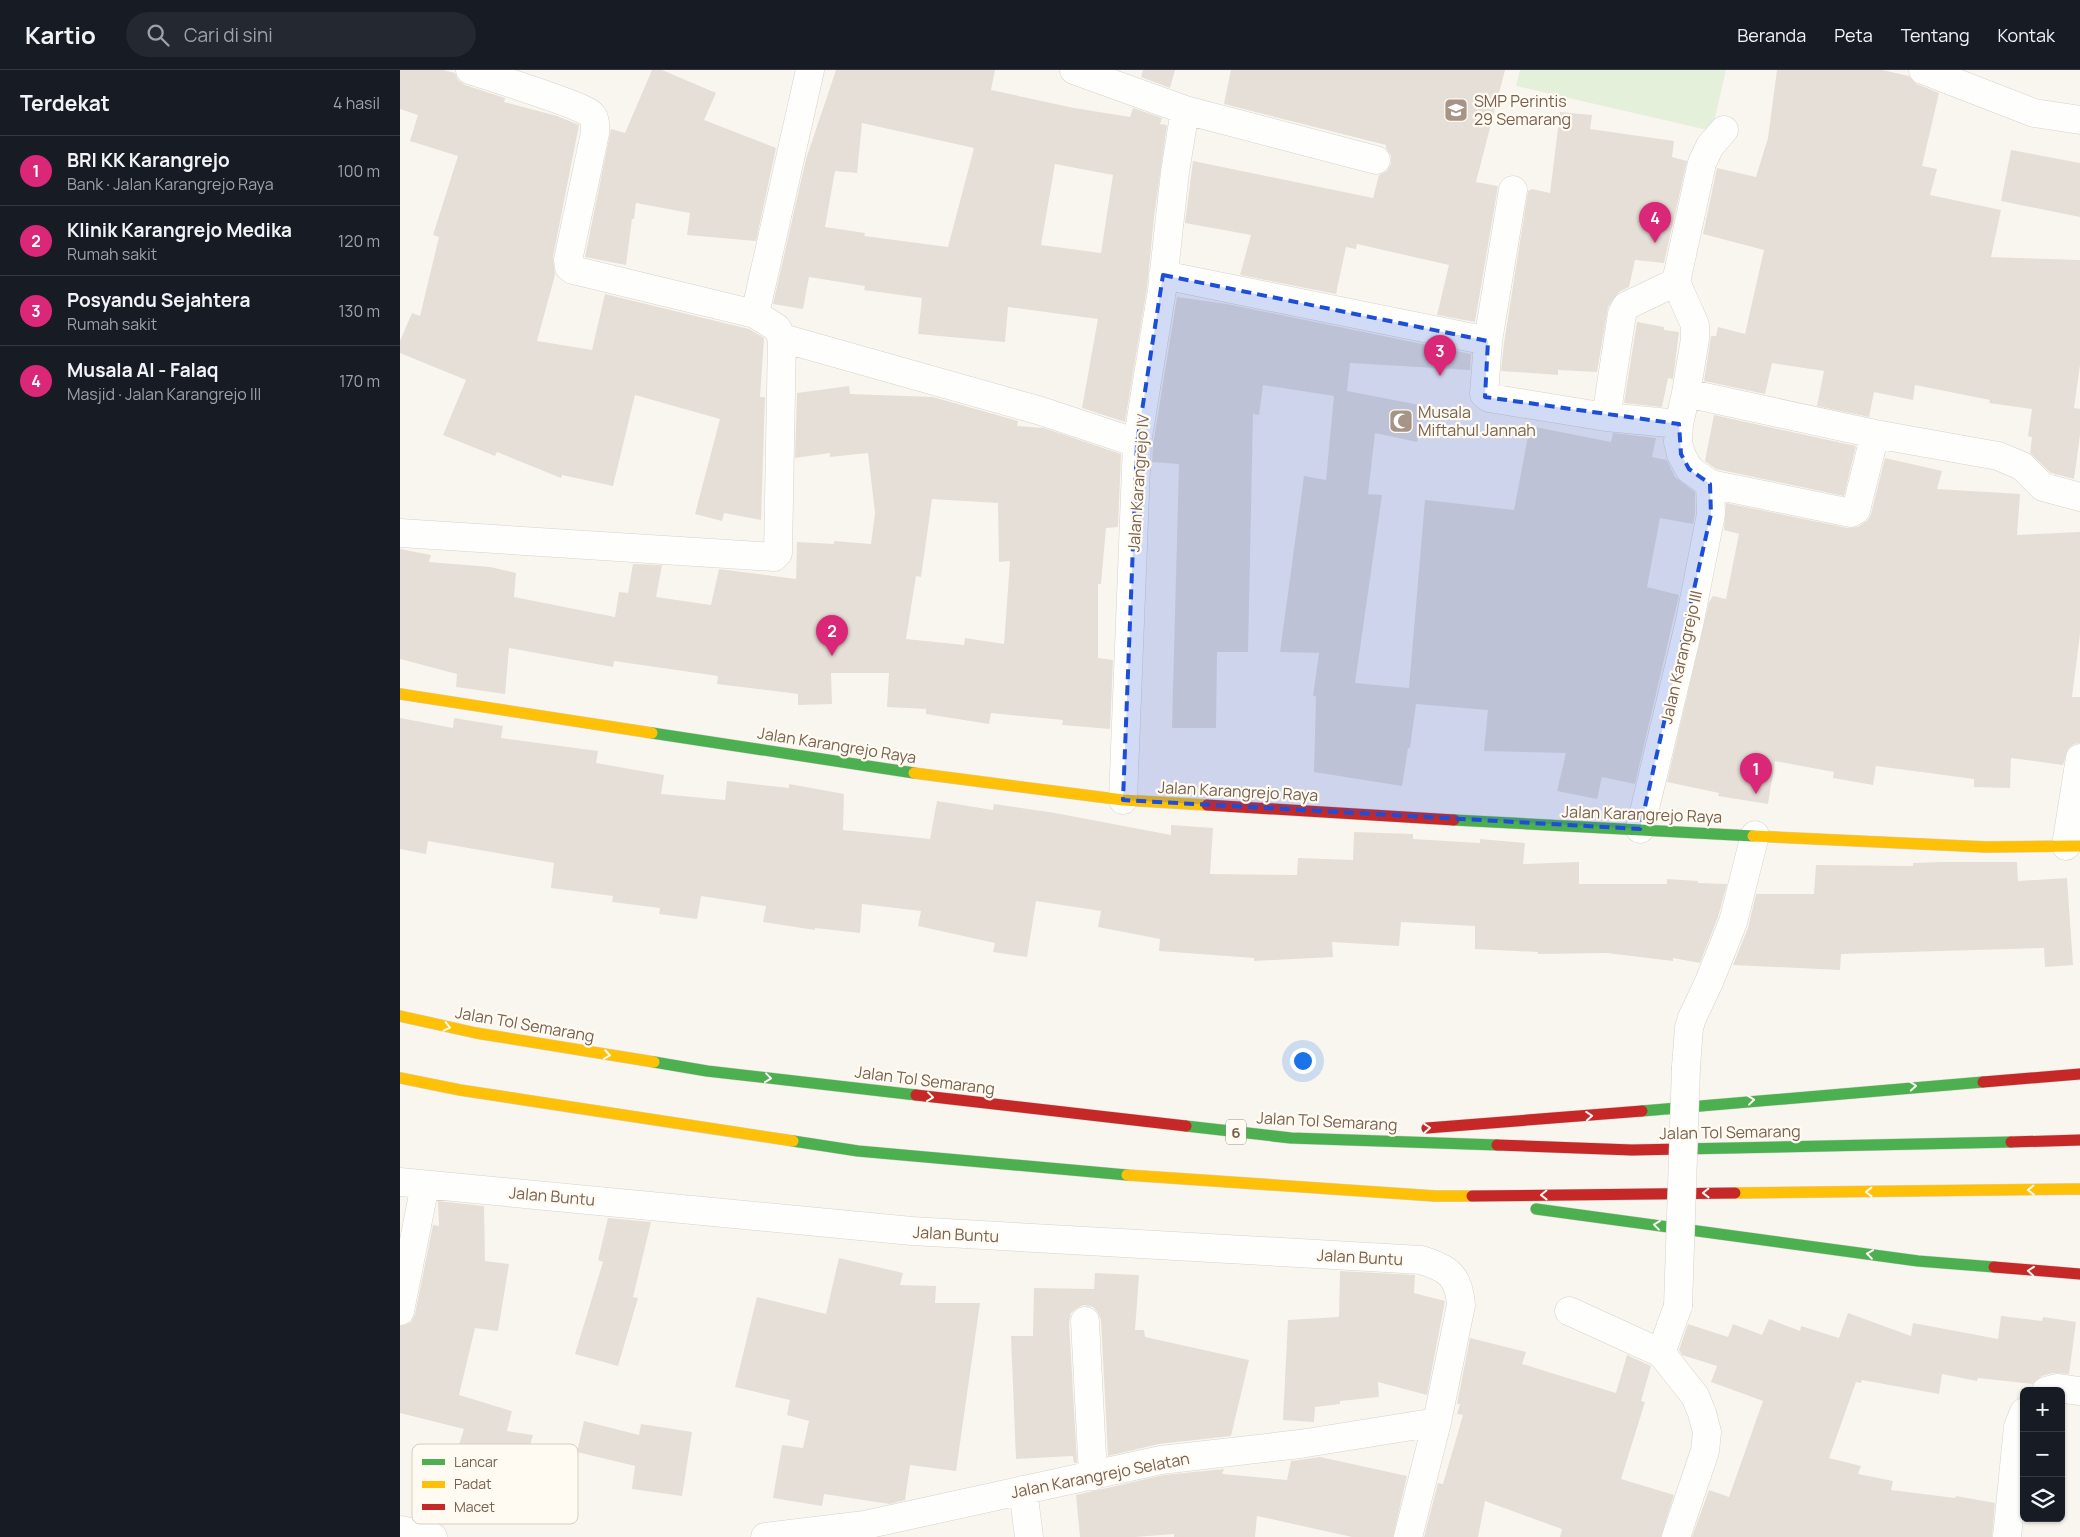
<!DOCTYPE html>
<html lang="id">
<meta charset="utf-8">
<style>
:root{--surface:#171b24;--page:#242831;--text:#f1f3f6;--muted:#9ea1a6;--line:#363941;--accent:#db2777}
body{margin:0;font-family:Manrope,sans-serif;background:var(--page);color:var(--text)}
.controls{position:absolute;right:15px;bottom:15px;display:grid;overflow:hidden;border-radius:8px;box-shadow:0 1px 4px #0004}
.controls button{width:45px;height:45px;display:grid;place-items:center;padding:0;border:0;border-bottom:1px solid var(--line);background:var(--surface);color:var(--text);font:25px sans-serif}
.you{position:absolute;left:902px;top:990px;width:18px;height:18px;margin:-12px;border:4px solid #fff;border-radius:50%;background:#1a73e8;box-shadow:0 0 0 8px #1a73e833}
.badge{display:grid;place-items:center;width:32px;height:32px;border-radius:50%;background:var(--accent);color:#fff;font-size:16px;font-weight:700}
.pin{position:absolute;translate:-50% -41px;filter:drop-shadow(0 1px 2px #0008)}
.pin::after{content:'';position:absolute;top:26px;width:18px;height:15px;background:inherit;clip-path:polygon(0 0,100% 0,50% 100%)}
.list{margin:0;padding:0;list-style:none}
h2{display:flex;justify-content:space-between;align-items:center;height:65px;margin:0;padding:0 20px;font-size:21px}
h2 small{font-size:16px;font-weight:400;color:var(--muted)}
.list li{display:grid;grid-template-columns:32px 1fr auto;gap:15px;align-items:center;box-sizing:border-box;height:70px;padding:0 20px;border-top:1px solid var(--line)}
.list b{display:block;font-size:19px;white-space:nowrap}
.list p{margin:0;font-size:16px;white-space:nowrap;color:var(--muted)}
.list em{font-size:16px;font-style:normal;color:var(--muted)}
.icon{flex:none;width:28px;height:28px;fill:none;stroke:currentColor;stroke-width:2;stroke-linecap:round;stroke-linejoin:round}
.map{position:relative;flex:none;width:1680px;height:1467px;overflow:hidden}
header{display:flex;align-items:center;gap:30px;box-sizing:border-box;height:70px;padding:0 25px;background:var(--surface);border-bottom:1px solid var(--line)}
header strong{font-size:24px}
nav{display:flex;gap:28px;margin-inline-start:auto;font-size:18px}
.search{width:350px;height:45px;background:var(--page);display:flex;align-items:center;gap:12px;box-sizing:border-box;padding:0 18px;border-radius:28px;color:var(--muted);font-size:19px}
main{display:flex}
aside{flex:1;background:var(--surface)}
.map>svg:first-child{display:block}
.green{fill:#e5f0db}
.building{fill:#e6dfd7;fill-rule:evenodd}
.lines{fill:none;stroke-linecap:round;stroke-linejoin:round}
.street-casing{stroke:#d7d2cb;stroke-width:29}
.fast-casing{stroke:#d8d2cb;stroke-width:12}
.slow-casing{stroke:#d8d2cb;stroke-width:12}
.jam-casing{stroke:#d8d2cb;stroke-width:12}
.street{stroke:#fefefd;stroke-width:28}
.fast{stroke:#4caf50;stroke-width:11}
.slow{stroke:#ffc107;stroke-width:11}
.jam{stroke:#c62828;stroke-width:11}
.street-bridge-casing{stroke:#d7d2cb;stroke-width:29;stroke-linecap:butt}
.street-bridge{stroke:#fefefd;stroke-width:28}
.oneway{stroke:#fffbf3}
.marked{fill:#1d4ed8;fill-opacity:0.2;stroke:#1d4ed8;stroke-width:4;stroke-dasharray:10 6;stroke-linejoin:round}
.labels{text-anchor:middle;dominant-baseline:central;stroke-width:4.5;stroke-linejoin:round;paint-order:stroke}
.shield{fill:#fffbf3;stroke:#a18f80;stroke-width:1}
.shield-label{font-size:15px;font-weight:bold;fill:#79614e}
.poi-label{font-size:16px;fill:#79614e;stroke:#fffbf3;text-anchor:start}
.street-label{font-size:16px;fill:#79614e;stroke:#fffbf3}
.key{fill:#fffbf3;stroke:#d7cdc2;stroke-width:1}
.key-label{font-size:14px;fill:#79614e}
</style>
<header>
<strong>Kartio</strong>
<div class="search"><svg class="icon" aria-label="search" viewBox="0 0 24 24"><circle cx="10" cy="10" r="6"/><path d="M15 15l6 6"/></svg>Cari di sini</div>
<nav><a>Beranda</a><a>Peta</a><a>Tentang</a><a>Kontak</a></nav>
</header>
<main>
<aside>
<h2>Terdekat<small>4 hasil</small></h2>
<ul class="list">
<li><span class="badge">1</span><div><b>BRI KK Karangrejo</b><p>Bank · Jalan Karangrejo Raya</p></div><em>100 m</em></li>
<li><span class="badge">2</span><div><b>Klinik Karangrejo Medika</b><p>Rumah sakit</p></div><em>120 m</em></li>
<li><span class="badge">3</span><div><b>Posyandu Sejahtera</b><p>Rumah sakit</p></div><em>130 m</em></li>
<li><span class="badge">4</span><div><b>Musala Al - Falaq</b><p>Masjid · Jalan Karangrejo III</p></div><em>170 m</em></li>
</ul>
</aside>
<div class="map">
<svg width="1680" height="1467" viewBox="0 0 1680 1467">
<rect width="100%" height="100%" fill="#f9f6f0"/>
<path class="green" d="M 1120,0 L 1326,0 L 1312,61 L 1116,16 Z"/>
<path class="building" d="M 0,0 L 43,0 L 55,3 L 58,10 L 65,15 L 105,28 L 104,32 L 157,46 L 179,55 L 153,187 L 155,205 L 137,271 L 192,280 L 205,224 L 349,259 L 364,268 L 360,327 L 365,327 L 361,450 L 324,443 L 322,451 L 295,444 L 320,349 L 235,325 L 213,416 L 162,405 L 161,408 L 97,382 L 95,386 L 43,365 L 66,310 L 0,283 L 0,271 L 12,243 L 20,246 L 39,167 L 33,165 L 58,86 L 10,71 L 18,45 L 0,39 Z
M 252,0 L 262,0 L 316,23 L 304,50 L 376,78 L 356,171 L 287,165 L 290,143 L 236,133 L 234,149 L 232,149 L 226,195 L 185,187 L 211,59 L 225,63 Z
M 436,0 L 595,0 L 591,20 L 674,38 L 730,47 L 733,38 L 762,48 L 760,54 L 767,55 L 754,147 L 747,218 L 725,352 L 682,338 L 698,249 L 608,237 L 605,272 L 518,264 L 522,228 L 464,220 L 465,216 L 409,207 L 403,239 L 373,234 L 406,89 ZM 462,53 L 574,78 L 548,177 L 464,166 L 465,163 L 425,157 L 435,101 L 457,103 ZM 655,94 L 713,105 L 701,183 L 641,175 Z
M 743,0 L 775,0 L 770,18 L 741,7 Z
M 831,0 L 1105,0 L 1076,112 L 1098,116 L 1075,252 L 1037,245 L 1049,195 L 957,174 L 956,179 L 946,177 L 936,224 L 840,205 L 851,165 L 785,153 L 793,91 L 973,128 L 979,105 L 987,101 L 991,94 L 991,86 L 986,78 L 986,75 L 824,34 Z
M 1377,0 L 1482,0 L 1509,6 L 1517,14 L 1539,23 L 1522,96 L 1537,99 L 1530,125 L 1601,140 L 1591,187 L 1680,190 L 1680,295 L 1674,338 L 1680,339 L 1680,365 L 1674,409 L 1651,403 L 1630,383 L 1632,367 L 1628,366 L 1632,339 L 1589,333 L 1590,330 L 1515,315 L 1513,330 L 1474,322 L 1469,347 L 1417,336 L 1424,301 L 1372,293 L 1365,324 L 1304,311 L 1311,266 L 1316,266 L 1318,257 L 1345,264 L 1364,180 L 1303,164 L 1317,98 L 1356,107 L 1368,68 Z
M 1160,42 L 1192,45 L 1190,59 L 1274,71 L 1272,87 L 1287,91 L 1264,193 L 1235,190 L 1229,217 L 1219,222 L 1208,237 L 1197,302 L 1158,300 L 1158,305 L 1101,301 L 1104,273 L 1128,121 L 1132,119 L 1150,123 Z
M 1611,80 L 1680,93 L 1680,147 L 1601,131 Z
M 777,227 L 827,234 L 1071,284 L 1070,300 L 950,293 L 947,321 L 1025,336 L 1017,372 L 975,363 L 968,424 L 982,425 L 955,613 L 1009,618 L 1025,430 L 1114,440 L 1130,356 L 1211,372 L 1213,363 L 1256,368 L 1252,387 L 1267,390 L 1275,407 L 1295,422 L 1295,443 L 1293,454 L 1260,448 L 1247,517 L 1279,525 L 1235,714 L 1202,707 L 1197,729 L 1157,721 L 1166,683 L 1084,681 L 1088,640 L 1016,634 L 1010,678 L 1008,678 L 1002,716 L 914,702 L 916,626 L 913,626 L 919,583 L 880,582 L 904,406 L 926,410 L 934,326 L 863,315 L 859,345 L 853,344 L 848,582 L 817,582 L 816,658 L 772,658 L 779,394 L 752,392 L 753,375 Z
M 1237,252 L 1264,257 L 1264,260 L 1279,262 L 1273,309 L 1268,308 L 1262,337 L 1224,333 Z
M 449,316 L 450,324 L 533,327 L 618,351 L 617,356 L 644,358 L 721,384 L 718,457 L 706,458 L 701,514 L 698,514 L 698,588 L 713,590 L 710,659 L 662,655 L 663,650 L 591,643 L 589,654 L 526,644 L 526,639 L 487,637 L 489,603 L 431,603 L 432,634 L 398,635 L 398,624 L 317,614 L 318,606 L 214,591 L 213,597 L 109,578 L 105,624 L 56,617 L 57,604 L 0,589 L 0,479 L 31,485 L 29,492 L 90,497 L 116,503 L 114,527 L 215,547 L 219,522 L 228,523 L 233,494 L 262,495 L 256,527 L 311,535 L 319,499 L 396,509 L 397,472 L 434,474 L 434,471 L 471,474 L 475,443 L 468,383 L 430,387 L 430,383 L 395,388 L 397,323 ZM 532,429 L 598,433 L 599,492 L 610,491 L 604,574 L 565,568 L 564,575 L 506,569 L 516,506 L 521,507 Z
M 1314,345 L 1456,376 L 1444,426 L 1316,399 L 1305,391 Z
M 1485,388 L 1542,401 L 1537,419 L 1620,424 L 1617,465 L 1680,462 L 1680,564 L 1672,627 L 1680,627 L 1680,673 L 1674,674 L 1668,679 L 1663,695 L 1611,688 L 1610,718 L 1574,717 L 1574,709 L 1476,696 L 1473,715 L 1433,708 L 1434,702 L 1375,691 L 1368,734 L 1318,726 L 1319,723 L 1267,712 L 1309,532 L 1313,526 L 1326,529 L 1339,464 L 1324,460 L 1326,433 L 1448,458 L 1458,457 L 1468,450 L 1471,444 Z
M 0,648 L 53,658 L 54,648 L 103,656 L 101,668 L 198,681 L 196,693 L 264,705 L 261,724 L 325,730 L 327,711 L 389,718 L 389,714 L 444,724 L 443,760 L 530,769 L 537,731 L 593,740 L 594,734 L 655,743 L 771,765 L 771,755 L 813,758 L 810,804 L 897,805 L 898,788 L 953,790 L 954,762 L 1013,764 L 1013,769 L 1080,773 L 1080,769 L 1125,773 L 1123,794 L 1179,792 L 1179,814 L 1267,814 L 1267,809 L 1298,811 L 1298,813 L 1327,814 L 1318,847 L 1300,893 L 1273,888 L 1273,891 L 1207,883 L 1138,884 L 1138,882 L 1075,879 L 1075,856 L 1001,852 L 999,876 L 932,872 L 933,887 L 854,891 L 854,888 L 759,881 L 760,869 L 698,857 L 701,841 L 636,831 L 627,887 L 593,882 L 595,873 L 518,856 L 521,841 L 462,834 L 460,863 L 415,858 L 415,860 L 363,852 L 366,836 L 301,826 L 297,849 L 259,844 L 260,838 L 212,832 L 213,826 L 151,818 L 154,793 L 28,771 L 26,784 L 0,779 Z
M 1541,792 L 1617,792 L 1618,811 L 1667,808 L 1673,895 L 1645,897 L 1644,878 L 1441,884 L 1440,900 L 1333,895 L 1348,858 L 1356,824 L 1414,824 L 1416,795 L 1513,796 L 1513,793 Z
M 38,1131 L 84,1136 L 85,1191 L 109,1194 L 98,1261 L 75,1258 L 59,1325 L 112,1341 L 107,1361 L 133,1365 L 118,1414 L 84,1399 L 54,1391 L 64,1359 L 0,1343 L 0,1256 L 11,1252 L 15,1244 L 33,1155 L 39,1156 Z
M 208,1148 L 251,1152 L 233,1227 L 238,1228 L 218,1296 L 175,1284 L 203,1192 L 198,1190 Z
M 439,1188 L 503,1203 L 500,1215 L 536,1216 L 535,1233 L 580,1233 L 556,1401 L 510,1395 L 505,1430 L 490,1434 L 424,1424 L 422,1436 L 373,1428 L 382,1375 L 403,1378 L 409,1351 L 387,1345 L 390,1330 L 335,1317 L 357,1227 L 426,1244 Z
M 940,1201 L 1015,1205 L 1014,1223 L 1045,1231 L 1027,1325 L 978,1312 L 979,1327 L 940,1331 L 940,1334 L 915,1337 L 914,1352 L 883,1350 L 888,1250 L 939,1247 Z
M 695,1203 L 739,1205 L 735,1260 L 744,1260 L 745,1267 L 849,1290 L 831,1366 L 759,1374 L 708,1386 L 701,1250 L 698,1243 L 693,1237 L 684,1235 L 677,1238 L 671,1243 L 669,1252 L 677,1393 L 674,1393 L 673,1386 L 616,1389 L 611,1266 L 633,1266 L 634,1218 L 694,1219 Z
M 1448,1243 L 1511,1266 L 1513,1253 L 1598,1269 L 1601,1246 L 1642,1251 L 1643,1247 L 1676,1252 L 1669,1304 L 1653,1303 L 1642,1306 L 1633,1314 L 1578,1308 L 1577,1311 L 1542,1304 L 1539,1324 L 1462,1310 L 1461,1313 L 1456,1312 L 1429,1388 L 1461,1396 L 1458,1404 L 1493,1411 L 1491,1420 L 1555,1428 L 1556,1426 L 1595,1433 L 1592,1467 L 1292,1467 L 1309,1420 L 1329,1427 L 1363,1331 L 1311,1312 L 1317,1296 L 1282,1285 L 1279,1280 L 1288,1254 L 1328,1267 L 1333,1254 L 1362,1265 L 1369,1249 L 1400,1261 L 1401,1256 L 1439,1268 Z
M 1070,1268 L 1126,1282 L 1122,1294 L 1216,1323 L 1227,1285 L 1251,1296 L 1241,1331 L 1245,1332 L 1221,1409 L 1274,1425 L 1261,1467 L 1160,1467 L 1162,1459 L 1085,1431 L 1078,1467 L 1024,1467 L 1038,1413 L 1043,1414 L 1063,1345 L 1057,1344 L 1060,1334 L 1057,1334 Z
M 184,1351 L 239,1365 L 241,1354 L 292,1362 L 282,1426 L 232,1419 L 235,1396 L 177,1382 Z
M 920,1387 L 1007,1406 L 993,1467 L 952,1467 L 857,1446 L 855,1467 L 774,1467 L 774,1464 L 735,1467 L 680,1467 L 676,1425 L 764,1405 L 824,1399 L 822,1404 L 887,1410 L 891,1391 Z"/>
<g class="lines">
<g class="street-casing">
<path id="street" d="M 70,0 C 87,6 186,36 192,45 C 196,50 195,57 195,63 L 168,190 L 169,197 L 173,200 L 355,244 L 377,258 L 382,268 L 641,341 L 737,373
M 674,0 L 785,40 L 976,90
M 1523,0 L 1634,43 L 1680,50
M 1324,60 L 1310,76 L 1302,93 L 1276,212 L 1295,255 L 1295,269 L 1286,323 L 1475,364
M 1113,120 L 1088,271 L 1084,324 L 1089,328 L 1206,347 L 1279,354
M 763,205 L 1088,271
M 355,244 L 410,0
M 1286,323 L 1279,354 L 1278,372 L 1281,384 L 1289,399 L 1310,414 L 1451,443 L 1456,440 L 1475,364 L 1598,386 L 1622,396 L 1643,417 L 1680,427
M 1206,347 L 1222,244 L 1226,236 L 1276,212
M 0,463 L 374,487 L 378,483 L 382,268
M 723,730 L 737,373 L 762,220 L 775,102 L 785,40
M 1240,759 L 1289,555 L 1311,444 L 1310,414
M 1666,776 L 1680,688
M 1286,997 L 1289,958 L 1292,948 L 1309,912 L 1333,852 L 1355,765
M 0,1112 L 512,1161 L 1021,1190 C 1048,1198 1059,1206 1061,1235 L 1037,1352 L 900,1374 L 761,1390 L 465,1455 L 365,1467
M 0,1241 L 25,1115
M 1169,1241 L 1261,1283 L 1295,1326 L 1302,1343 L 1307,1362 L 1305,1381 L 1276,1467
M 685,1251 L 693,1406
M 1261,1283 L 1278,1236
M 1646,1321 L 1657,1318 L 1680,1321
M 623,1420 L 629,1467
M 0,1460 L 33,1467
M 1008,1467 L 1037,1352
M 1607,1467 L 1618,1357 L 1624,1342"/>
</g>
<g class="fast-casing">
<path id="fast" d="M 252,663 L 514,703
M 1054,750 L 1353,766
M 254,992 L 307,1001 L 516,1025
M 1242,1041 L 1583,1012
M 786,1056 L 891,1068 L 1097,1075
M 393,1071 L 458,1081 L 727,1105
M 1282,1079 L 1611,1072
M 1136,1139 L 1518,1191 L 1594,1197"/>
</g>
<g class="slow-casing">
<path id="slow" d="M 0,624 L 252,663
M 514,703 L 723,730 L 807,735
M 1353,766 L 1586,777 L 1680,776
M 0,946 L 76,963 L 254,992
M 0,1008 L 60,1020 L 393,1071
M 727,1105 L 1035,1126 L 1072,1126
M 1335,1123 L 1680,1119"/>
</g>
<g class="jam-casing">
<path id="jam" d="M 807,735 L 1054,750
M 1583,1012 L 1680,1004
M 516,1025 L 786,1056
M 1027,1058 L 1242,1041
M 1611,1072 L 1680,1070
M 1097,1075 L 1232,1080 L 1282,1079
M 1072,1126 L 1335,1123
M 1594,1197 L 1680,1204"/>
</g>
<use href="#street" class="street"/>
<use href="#fast" class="fast"/>
<use href="#slow" class="slow"/>
<use href="#jam" class="jam"/>
<g class="street-bridge-casing">
<path id="street-bridge" d="M 1278,1236 L 1286,997"/>
</g>
<use href="#street-bridge" class="street-bridge"/>
</g>
<defs><path id="oneway-chevron" d="M-2-3.5L2.5 0L-2 3.5" fill="none" stroke-width="1.6" stroke-linecap="round" stroke-linejoin="round" transform="scale(1.25)"/></defs>
<g class="oneway">
<use href="#oneway-chevron" transform="translate(47 957) rotate(13)"/>
<use href="#oneway-chevron" transform="translate(207 985) rotate(9)"/>
<use href="#oneway-chevron" transform="translate(368 1008) rotate(7)"/>
<use href="#oneway-chevron" transform="translate(1513 1016) rotate(-4)"/>
<use href="#oneway-chevron" transform="translate(530 1027) rotate(7)"/>
<use href="#oneway-chevron" transform="translate(1351 1030) rotate(-6)"/>
<use href="#oneway-chevron" transform="translate(1189 1046) rotate(-4)"/>
<use href="#oneway-chevron" transform="translate(1027 1058) rotate(-4)"/>
<use href="#oneway-chevron" transform="translate(1631 1120) rotate(179)"/>
<use href="#oneway-chevron" transform="translate(1469 1122) rotate(179)"/>
<use href="#oneway-chevron" transform="translate(1306 1123) rotate(179)"/>
<use href="#oneway-chevron" transform="translate(1144 1125) rotate(179)"/>
<use href="#oneway-chevron" transform="translate(1257 1155) rotate(-173)"/>
<use href="#oneway-chevron" transform="translate(1470 1184) rotate(-172)"/>
<use href="#oneway-chevron" transform="translate(1631 1201) rotate(-175)"/>
</g>
<path class="marked" d="M 763,205 L 1088,271 L 1085,327 L 1279,354 L 1281,384 L 1289,399 L 1310,414 L 1311,444 L 1240,759 L 723,730 L 737,373 Z"/>
<defs>
<g id="school-square" transform="scale(1.25)"><rect x="-9" y="-9" width="18" height="18" rx="4" fill="#a69587" stroke="#fffbf3"/><path d="M0-5L7-2L0 1L-7-2ZM-4 1L0 2.5L4 1V4Q0 6-4 4Z" fill="#fff"/></g>
<g id="mosque-square" transform="scale(1.25)"><rect x="-9" y="-9" width="18" height="18" rx="4" fill="#a69587" stroke="#fffbf3"/><path d="M3.5-4.9A6 6 0 1 0 3.5 4.9A5 5 0 1 1 3.5-4.9Z" fill="#fff"/></g>
</defs>
<g fill-rule="evenodd">
<use href="#school-square" x="1056" y="40"/>
<use href="#mosque-square" x="1001" y="351"/>
</g>
<g class="labels">
<rect class="shield" x="826" y="1049.5" width="20" height="25" rx="4"/>
<g class="shield-label">
<text x="836" y="1062">6</text>
</g>
<g class="poi-label">
<text x="1074" y="31">SMP Perintis<tspan x="1074" dy="18">29 Semarang</tspan></text>
<text x="1018" y="342">Musala<tspan x="1018" dy="18">Miftahul Jannah</tspan></text>
</g>
<g class="street-label">
<text transform="translate(738 413) rotate(-86)">Jalan Karangrejo IV</text>
<text transform="translate(1281 587) rotate(-77)">Jalan Karangrejo III</text>
<text transform="translate(437 675) rotate(9)">Jalan Karangrejo Raya</text>
<text transform="translate(838 721) rotate(3)">Jalan Karangrejo Raya</text>
<text transform="translate(1242 744) rotate(2)">Jalan Karangrejo Raya</text>
<text transform="translate(125 954) rotate(10)">Jalan Tol Semarang</text>
<text transform="translate(525 1010) rotate(7)">Jalan Tol Semarang</text>
<text transform="translate(927 1051) rotate(3)">Jalan Tol Semarang</text>
<text transform="translate(1330 1062) rotate(-1)">Jalan Tol Semarang</text>
<text transform="translate(152 1126) rotate(5)">Jalan Buntu</text>
<text transform="translate(556 1164) rotate(3)">Jalan Buntu</text>
<text transform="translate(960 1187) rotate(3)">Jalan Buntu</text>
<text transform="translate(700 1405) rotate(-11)">Jalan Karangrejo Selatan</text>
</g>
</g>
<rect x="12" y="1374" width="166" height="80" rx="8" class="key"/>
<rect x="22" y="1389" width="23" height="6" fill="#4caf50"/>
<rect x="22" y="1411" width="23" height="7" fill="#ffc107"/>
<rect x="22" y="1434" width="23" height="6" fill="#c62828"/>
<g class="key-label">
<text x="54" y="1397">Lancar</text>
<text x="54" y="1419">Padat</text>
<text x="54" y="1442">Macet</text>
</g>
</svg>
<div class="controls">
<button>+</button>
<button>−</button>
<button><svg class="icon" aria-label="layers" viewBox="0 0 24 24"><path d="M12 4l9 5-9 5-9-5zM3 14l9 5 9-5"/></svg></button>
</div>
<div class="you"></div>
<div class="pin badge" style="left:1356px;top:724px">1</div>
<div class="pin badge" style="left:432px;top:586px">2</div>
<div class="pin badge" style="left:1040px;top:306px">3</div>
<div class="pin badge" style="left:1255px;top:173px">4</div>
</div>
</main>
